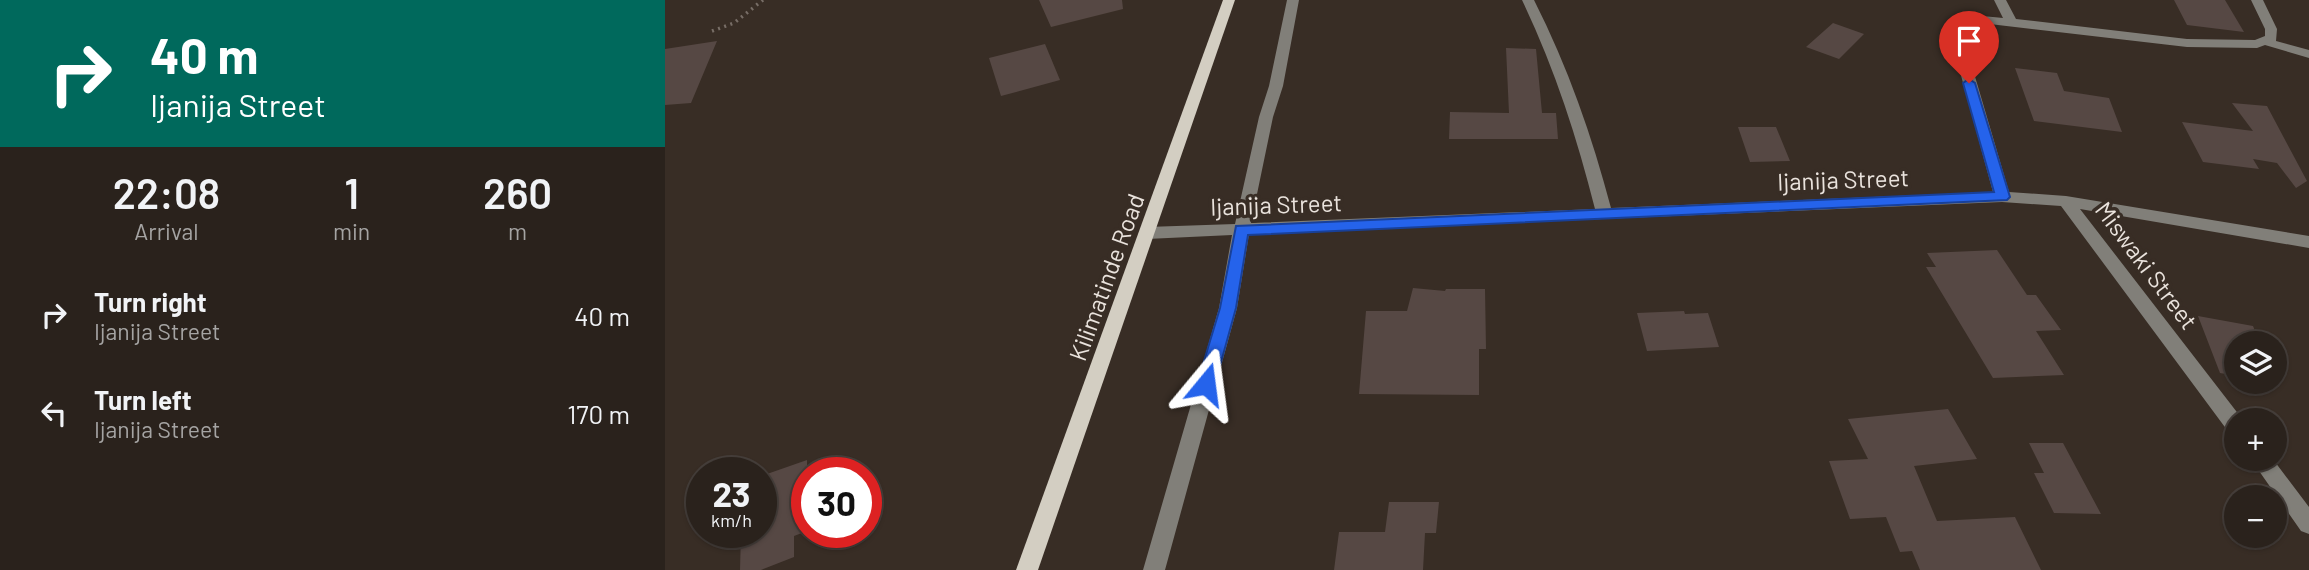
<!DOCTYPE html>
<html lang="en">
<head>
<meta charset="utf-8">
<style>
  body { margin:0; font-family:Barlow,sans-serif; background:#322a25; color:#f1f3f6; height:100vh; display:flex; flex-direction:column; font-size:26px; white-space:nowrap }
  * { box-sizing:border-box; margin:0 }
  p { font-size:23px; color:#a5a4a3 }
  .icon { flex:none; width:38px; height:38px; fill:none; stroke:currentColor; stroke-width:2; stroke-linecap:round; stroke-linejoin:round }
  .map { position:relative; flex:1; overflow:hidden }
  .side { display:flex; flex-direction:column; background:#2a221c; width:665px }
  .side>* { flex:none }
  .banner { background:#00695c; color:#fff; overflow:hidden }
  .fabs { position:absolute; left:1559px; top:331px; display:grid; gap:14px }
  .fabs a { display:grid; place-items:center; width:63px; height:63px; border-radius:50%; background:#2a221c; box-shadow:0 2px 5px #0004,0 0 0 2px #463f3b; font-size:35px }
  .speed { position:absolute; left:21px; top:457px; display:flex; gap:14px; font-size:35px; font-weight:700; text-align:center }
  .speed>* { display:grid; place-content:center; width:91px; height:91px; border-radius:50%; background:#2a221c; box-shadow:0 2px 5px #0004,0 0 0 2px #463f3b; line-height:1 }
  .speed small { font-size:18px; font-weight:400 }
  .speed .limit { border:10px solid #d22; background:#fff; color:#111 }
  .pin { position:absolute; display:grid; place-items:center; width:60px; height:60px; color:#fff; margin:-72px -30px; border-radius:50% 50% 50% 0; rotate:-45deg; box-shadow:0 0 7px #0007 }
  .pin .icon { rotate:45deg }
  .me { position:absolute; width:77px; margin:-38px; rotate:16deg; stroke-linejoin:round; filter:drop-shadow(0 0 5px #0008) }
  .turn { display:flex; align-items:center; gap:24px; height:147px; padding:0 35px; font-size:32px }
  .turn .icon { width:91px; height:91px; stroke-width:2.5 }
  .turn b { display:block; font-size:49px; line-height:60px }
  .eta { display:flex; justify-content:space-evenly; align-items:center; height:119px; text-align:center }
  .eta b { font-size:42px; font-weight:600; line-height:49px }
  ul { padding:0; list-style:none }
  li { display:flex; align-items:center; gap:21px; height:98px; padding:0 35px }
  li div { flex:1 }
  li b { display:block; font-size:26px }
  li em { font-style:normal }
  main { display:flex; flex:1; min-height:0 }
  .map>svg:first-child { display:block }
</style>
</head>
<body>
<main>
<section class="side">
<div class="banner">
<div class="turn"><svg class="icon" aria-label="right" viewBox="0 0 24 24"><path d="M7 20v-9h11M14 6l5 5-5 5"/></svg><div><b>40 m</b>Ijanija Street</div></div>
</div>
<div class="eta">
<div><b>22:08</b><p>Arrival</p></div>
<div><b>1</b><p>min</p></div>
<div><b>260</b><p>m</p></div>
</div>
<ul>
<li><svg class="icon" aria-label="right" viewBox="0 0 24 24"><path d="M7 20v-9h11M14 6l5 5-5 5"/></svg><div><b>Turn right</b><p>Ijanija Street</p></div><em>40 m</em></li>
<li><svg class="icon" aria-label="left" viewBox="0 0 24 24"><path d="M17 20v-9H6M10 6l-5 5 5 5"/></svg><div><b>Turn left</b><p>Ijanija Street</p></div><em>170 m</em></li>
</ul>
</section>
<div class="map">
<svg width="1644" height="570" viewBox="0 0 1644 570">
  <rect width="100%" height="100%" fill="#382d25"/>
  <path fill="#564844" d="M374 0H457L458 9 386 27Z
    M1509 0H1560L1579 32 1522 25Z
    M1168 23 1199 34 1174 59 1141 47Z
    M52 41 26 103 0 105V49Z
    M380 44 395 80 336 96 324 58Z
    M841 48 871 49 877 113H891L893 139H784L785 112 844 113Z
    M1350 68 1392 73 1399 91 1444 98 1457 132 1369 121Z
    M1567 103 1602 106 1642 181 1631 188 1612 163 1588 159 1594 169 1538 162 1517 122 1588 131Z
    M1073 127H1111L1125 161 1085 162Z
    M1332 250 1362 295H1371L1396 330 1371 331 1399 375 1328 378 1261 267H1271L1262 253Z
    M748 288 780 291 781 289H820L821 349H814V395L694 394 701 311H742Z
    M1019 311 1020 314 1043 313 1054 347 982 351 972 313Z
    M1533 316 1588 326 1595 343H1572V376L1555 373Z
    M1283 409 1312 459 1249 466 1272 521 1350 517 1376 570H1255L1247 551 1235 552 1221 517 1185 519 1164 461 1203 459 1183 419Z
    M1364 443H1398L1436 514 1389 513 1369 473H1379Z
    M142 460V531L129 536V557L96 570H75L76 532H96V476Z
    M724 502H774L771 533H760L758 570H669L674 532H720Z"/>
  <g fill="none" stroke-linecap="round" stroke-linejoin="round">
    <path stroke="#776d66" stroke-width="3.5" stroke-dasharray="2 4.5" stroke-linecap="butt" d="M47 31 69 23 98 0"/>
    <path fill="#817f79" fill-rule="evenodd" d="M622 0H634L618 86 608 117 586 223 930 209C912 137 889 67 857 0H869C903 67 927 136 946 208L1328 192 1283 28C1297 14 1319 16 1338 18L1329 0H1341L1351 19 1522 39 1590 40 1600 36V29L1586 0H1598L1612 29 1611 41 1644 50V58L1600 45 1592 48 1522 47 1316 23 1296 29 1344 192 1401 196 1644 236V248L1415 209 1578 420H1572V436L1565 434 1396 206 1337 202 584 234 572 308 500 570H478L554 308 567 235 482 239 474 233 482 227 570 224 594 117 604 86Z
      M1585 458H1607L1644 507V534L1636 531Z"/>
    <path fill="#d3cec2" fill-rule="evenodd" d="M558 0H570L373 570H351Z"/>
  </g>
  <path fill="#2563eb" stroke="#184099" stroke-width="2" d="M1304 79 1310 83 1345 197 1342 200 583 235 571 308 550 384 548 389H535L532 384 555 308 571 226 1329 192 1298 83Z"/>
  <g text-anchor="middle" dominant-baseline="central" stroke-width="7" stroke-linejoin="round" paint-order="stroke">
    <g font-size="24" fill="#eae3dd" stroke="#382d25">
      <text transform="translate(1178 179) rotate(-2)">Ijanija Street</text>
      <text transform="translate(611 204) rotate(-2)">Ijanija Street</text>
      <text transform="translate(1482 265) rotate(53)">Miswaki Street</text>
      <text transform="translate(441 277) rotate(-70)">Kilimatinde Road</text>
    </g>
  </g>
</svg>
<div class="fabs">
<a><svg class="icon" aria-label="layers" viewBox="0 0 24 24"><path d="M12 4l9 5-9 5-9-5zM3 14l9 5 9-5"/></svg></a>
<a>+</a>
<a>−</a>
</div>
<div class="speed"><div>23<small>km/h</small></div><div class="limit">30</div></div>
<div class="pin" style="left:1304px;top:83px;background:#d93025"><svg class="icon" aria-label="arrive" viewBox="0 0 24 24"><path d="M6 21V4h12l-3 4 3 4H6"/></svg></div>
<svg class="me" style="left:541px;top:384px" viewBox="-20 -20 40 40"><path d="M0-17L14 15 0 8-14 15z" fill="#2563eb" stroke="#fff" stroke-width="4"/></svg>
</div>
</main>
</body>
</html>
